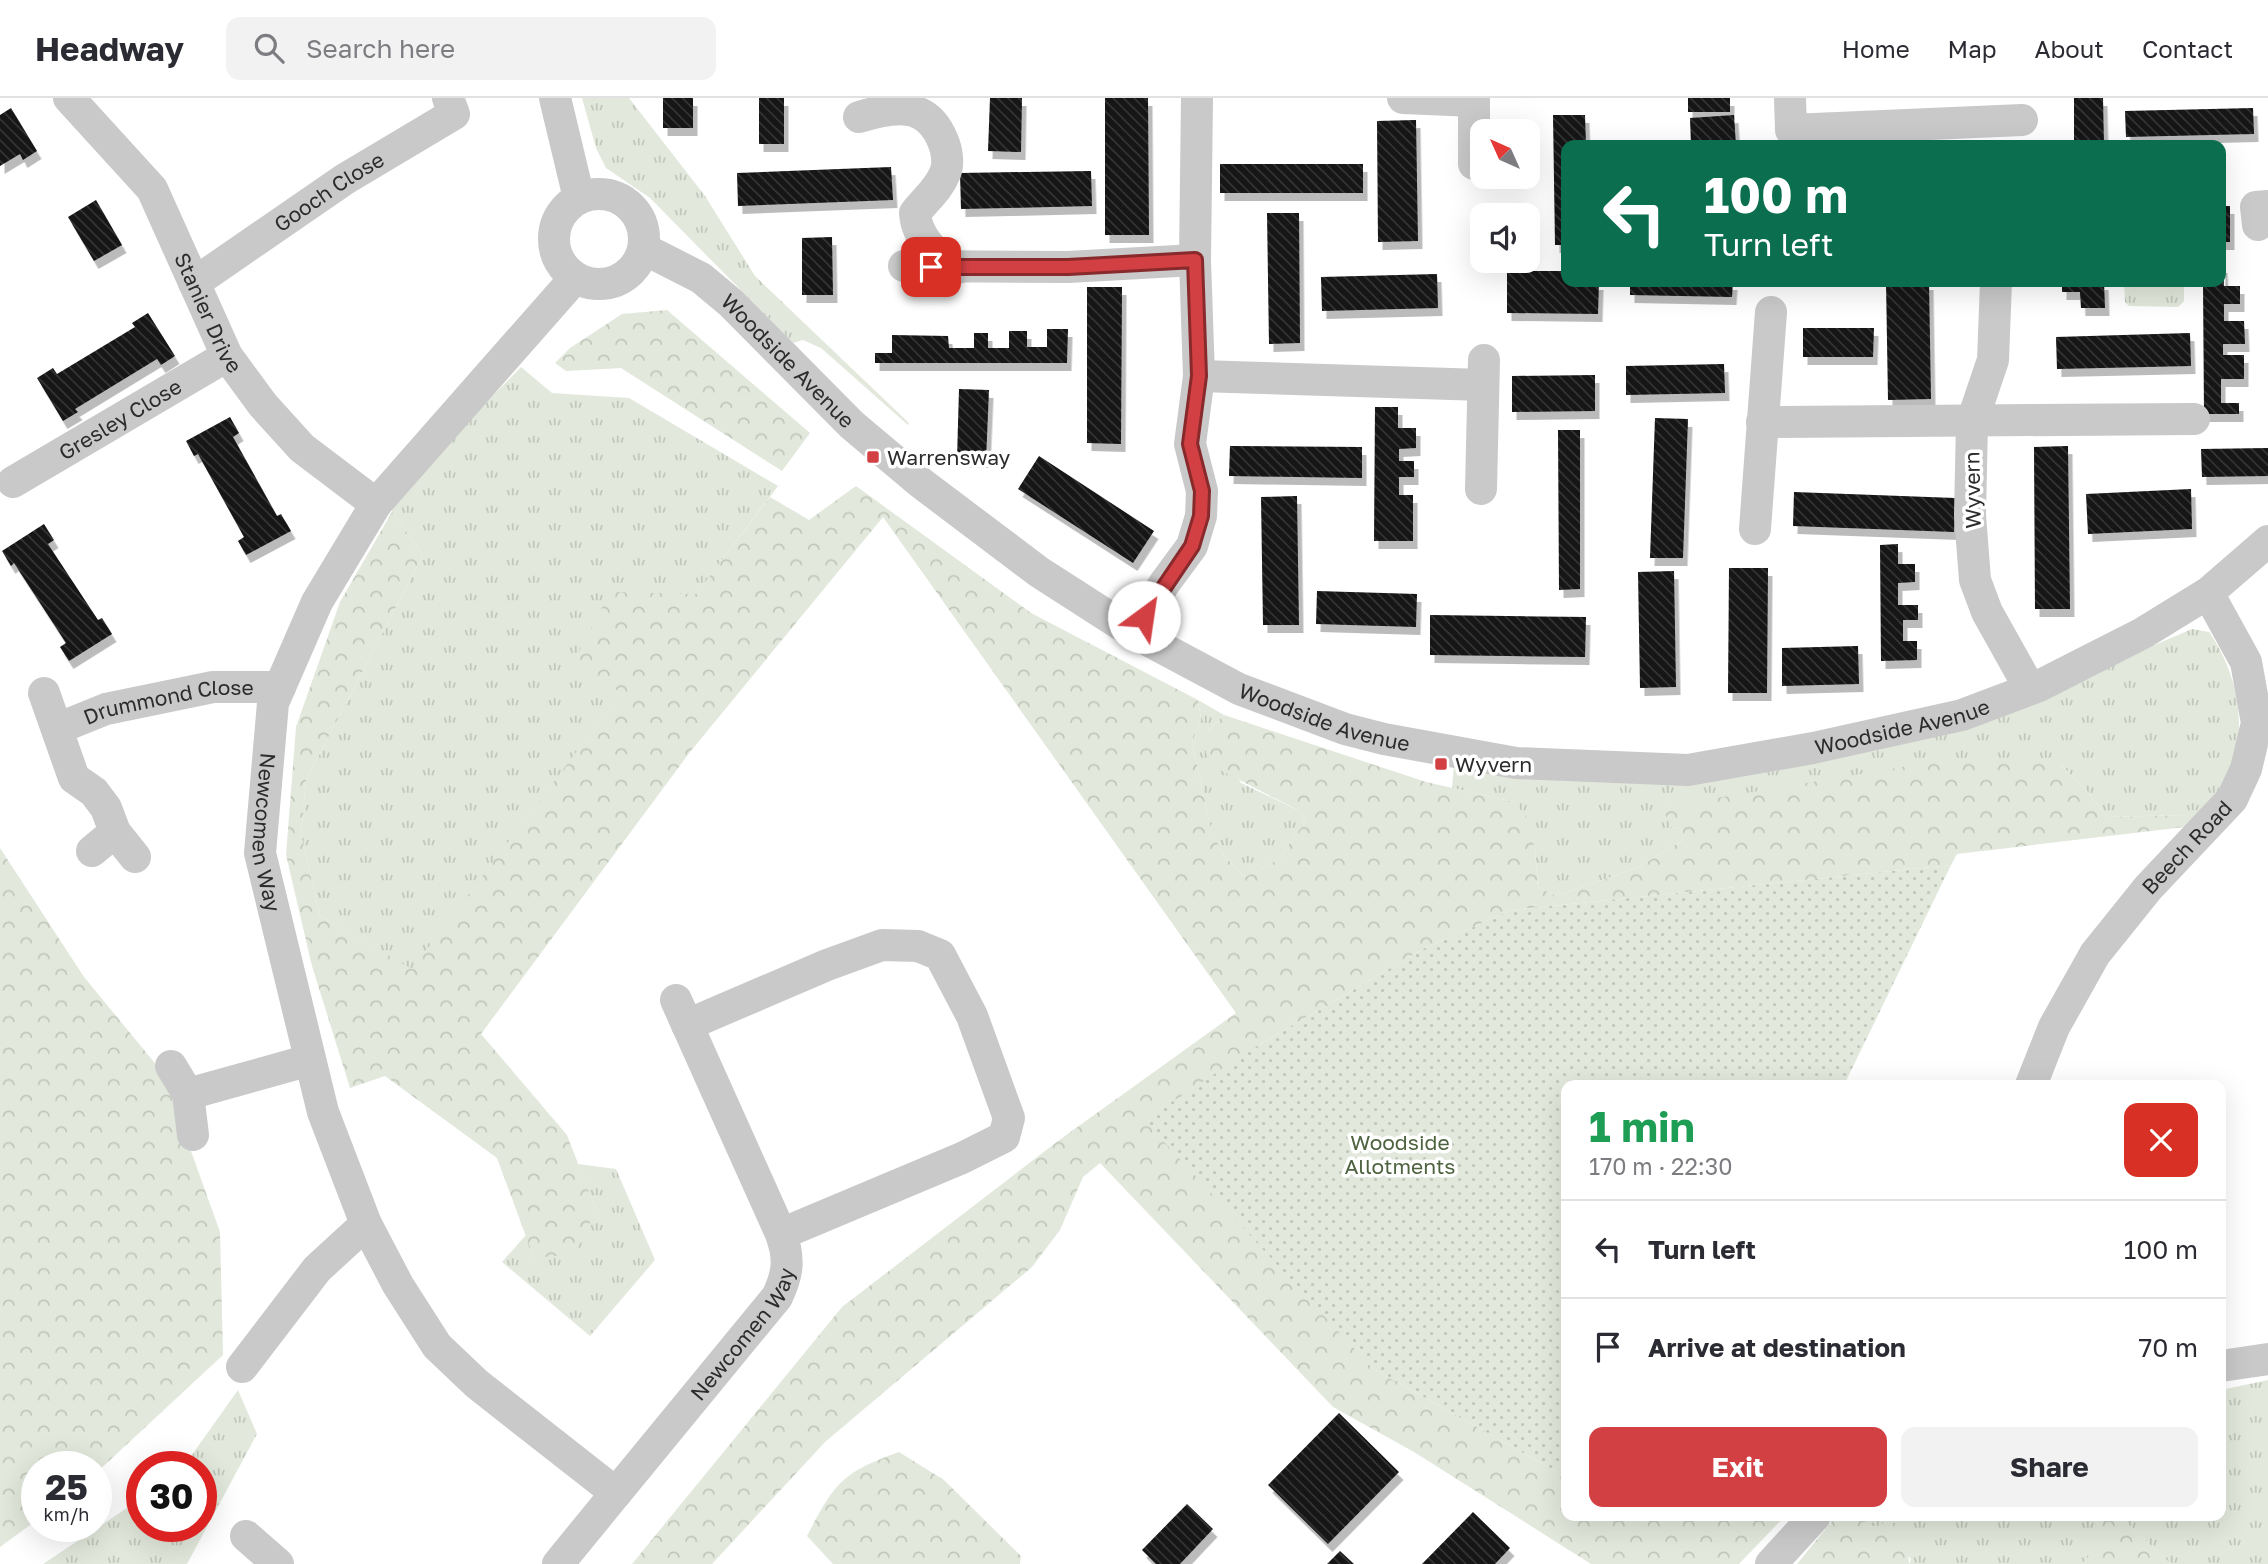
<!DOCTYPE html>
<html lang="en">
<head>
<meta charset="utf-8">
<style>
  body { margin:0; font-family:"Golos Text",sans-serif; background:#f2f2f3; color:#2b2b33; height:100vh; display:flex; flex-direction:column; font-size:26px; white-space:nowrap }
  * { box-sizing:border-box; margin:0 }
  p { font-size:23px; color:#7c7c81 }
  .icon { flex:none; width:38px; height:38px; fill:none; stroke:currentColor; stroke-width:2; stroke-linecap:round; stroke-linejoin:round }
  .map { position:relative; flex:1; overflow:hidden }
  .sheet { position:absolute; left:1561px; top:982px; width:665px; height:441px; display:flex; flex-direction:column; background:#fff; border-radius:14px; box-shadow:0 7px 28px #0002 }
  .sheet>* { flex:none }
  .banner { position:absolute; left:1561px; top:42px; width:665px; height:147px; border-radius:14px; box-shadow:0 7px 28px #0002; background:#0b6e4f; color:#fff; overflow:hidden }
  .needle { width:46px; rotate:315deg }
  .tools { position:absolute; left:1470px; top:21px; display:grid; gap:14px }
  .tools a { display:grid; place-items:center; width:70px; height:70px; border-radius:14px; background:#fff; box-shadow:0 7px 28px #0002; font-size:35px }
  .speed { position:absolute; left:21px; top:1353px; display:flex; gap:14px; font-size:35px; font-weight:700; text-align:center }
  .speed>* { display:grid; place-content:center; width:91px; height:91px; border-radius:50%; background:#fff; box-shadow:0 7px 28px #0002; line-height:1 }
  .speed small { font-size:18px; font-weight:400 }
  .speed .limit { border:10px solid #d22; background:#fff; color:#111 }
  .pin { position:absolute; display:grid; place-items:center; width:60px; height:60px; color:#fff; margin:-30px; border-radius:14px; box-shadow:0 4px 10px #0006 }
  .me { position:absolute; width:77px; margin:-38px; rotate:31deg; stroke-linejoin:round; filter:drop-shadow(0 0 5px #0008) }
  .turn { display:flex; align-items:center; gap:24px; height:147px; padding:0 28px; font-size:32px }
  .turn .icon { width:91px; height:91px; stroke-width:2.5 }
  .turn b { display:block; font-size:49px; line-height:60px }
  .round { display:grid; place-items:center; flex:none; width:74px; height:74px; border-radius:14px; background:#f2f2f3 }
  .overview { display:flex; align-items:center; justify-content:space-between; height:119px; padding:0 28px }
  h1 { font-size:42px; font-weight:700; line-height:52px; color:#1e9e55 }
  .primary-button { display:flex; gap:14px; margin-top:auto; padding:14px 28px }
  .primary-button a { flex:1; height:80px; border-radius:14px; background:#d24044; color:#fff; font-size:28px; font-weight:700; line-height:80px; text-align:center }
  .primary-button a+a { background:#f2f2f3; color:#2b2b33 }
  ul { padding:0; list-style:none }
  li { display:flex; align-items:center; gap:21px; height:98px; padding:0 28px; border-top:2px solid #e1e1e2 }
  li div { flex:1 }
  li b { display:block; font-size:26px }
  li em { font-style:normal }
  header { display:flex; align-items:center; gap:42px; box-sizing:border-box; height:98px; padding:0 35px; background:#fff; border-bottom:2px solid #e1e1e2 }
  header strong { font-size:33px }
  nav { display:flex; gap:38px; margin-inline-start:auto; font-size:24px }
  .search { width:490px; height:63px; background:#f2f2f3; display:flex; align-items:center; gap:18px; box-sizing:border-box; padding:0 24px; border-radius:14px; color:#7c7c81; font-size:26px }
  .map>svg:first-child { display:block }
</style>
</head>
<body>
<header>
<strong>Headway</strong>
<div class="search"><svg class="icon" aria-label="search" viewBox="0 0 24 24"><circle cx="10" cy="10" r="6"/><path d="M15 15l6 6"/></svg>Search here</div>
<nav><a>Home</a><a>Map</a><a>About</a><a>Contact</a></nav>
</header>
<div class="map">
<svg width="2268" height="1466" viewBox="0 0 2268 1466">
  <defs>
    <pattern id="grass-tufts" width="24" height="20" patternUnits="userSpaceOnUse" patternTransform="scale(1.75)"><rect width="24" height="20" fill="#e2e8db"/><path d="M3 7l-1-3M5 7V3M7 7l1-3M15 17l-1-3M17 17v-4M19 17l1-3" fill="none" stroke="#c2c7bc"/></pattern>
    <pattern id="forest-crowns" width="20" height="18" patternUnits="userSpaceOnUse" patternTransform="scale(1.75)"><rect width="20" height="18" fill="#e2e8db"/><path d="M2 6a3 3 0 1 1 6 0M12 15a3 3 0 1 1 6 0" fill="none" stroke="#c2c7bc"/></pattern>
    <pattern id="garden-dots" width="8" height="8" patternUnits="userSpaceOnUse" patternTransform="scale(1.75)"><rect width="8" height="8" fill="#e2e8db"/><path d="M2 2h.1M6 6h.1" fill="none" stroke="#c2c7bc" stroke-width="1.8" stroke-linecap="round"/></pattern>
    <pattern id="building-back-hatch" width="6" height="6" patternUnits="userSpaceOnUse" patternTransform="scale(1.75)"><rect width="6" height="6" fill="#131313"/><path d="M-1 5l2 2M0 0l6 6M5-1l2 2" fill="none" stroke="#363636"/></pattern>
    <filter id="shadow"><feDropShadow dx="4.5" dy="8" stdDeviation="0" flood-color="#0004"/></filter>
  </defs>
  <rect width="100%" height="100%" fill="#fff"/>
  <path fill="url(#grass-tufts)" d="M582 0H629L705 98 755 178 909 325 908 327 821 250 803 242 793 245 650 100 606 70 596 50Z
    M2124 184H2184V203L2178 209 2129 208 2125 204Z
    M521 269 552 295 629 300 778 388 412 872 320 818 301 737 306 682 423 457 392 414 393 399Z
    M2192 531 2209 534C2239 576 2250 638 2226 685 2218 701 2198 716 2185 729L2184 717 2107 719 2087 693 2061 667 1663 709 1671 729 1681 731 1683 742 1639 769 1556 798 1538 789 1535 752 1514 704 1452 690 1454 669 1483 675 1669 685 2150 549Z
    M1198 602 1224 617 1208 633 1241 685 1300 713 1305 724 1278 762 1245 779 1223 757 1211 732 1192 644 1201 621Z
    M578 1066 616 1071 655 1162 590 1238 502 1164 526 1137 534 1160 596 1112Z
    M2268 1282V1466H2171L2119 1418H2221V1292Z
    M238 1292 257 1336 187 1466H43L142 1400V1428H201V1368H184Z
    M1869 1418H2089L2109 1437 2082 1466H1909L1911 1461 1879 1428 1861 1429Z"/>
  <path fill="url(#forest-crowns)" d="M667 212 810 335 782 373 621 270 566 273 555 265 570 250 622 216Z
    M856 388 1031 515 1198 602 1201 621 1192 644 1211 731 1223 757 1245 779 1278 762 1305 724 1300 713 1216 670 1206 655 1208 633 1224 617 1426 684 1514 704 1526 718 1535 752 1538 789 1556 798 1639 769 1683 742 1681 731 1671 729 1662 709 1945 662 2021 661 2061 667 2087 693 2107 719 2185 717V729L1957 756 1951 767 1512 812 1423 851 1259 947 1372 1270 1566 1379V1418H1785L1739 1466H1591L1414 1354 1333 1309 1100 1065 1083 1079 1060 1132 1032 1169 825 1344 712 1466H632L842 1209 1058 1043 1236 915 883 419 690 654 481 936 567 1037 596 1112 575 1156 534 1160 497 1060 385 978 350 990 312 868 286 757 296 629 340 504 392 414 423 457 306 682 301 737 320 818 412 871 621 595 574 563 610 494 696 496 770 399 809 422Z
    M0 750 84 879 163 975 220 1134 223 1257 96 1375V1368H37V1422L0 1449Z
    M899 1354 944 1382 1021 1458 1020 1466H833L807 1438C835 1385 841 1375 899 1354Z
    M1836 1418H1869L1862 1429 1879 1428 1889 1421 1907 1433 1909 1466H1797Z
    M2089 1418H2119L2171 1466H2082L2108 1437Z"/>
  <path fill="url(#garden-dots)" d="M1951 767 1844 987H1566V1379L1372 1270 1144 1022 1259 947 1423 851 1512 812Z"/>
  <path fill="url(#building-back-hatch)" filter="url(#shadow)" d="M663 0H693V30H663Z
    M759 0H784V46H759Z
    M990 0H1022L1021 54 988 53Z
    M1105 0H1148L1149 137H1105Z
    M1688 0H1730V14H1688Z
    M2074 0H2103L2104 47H2074Z
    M11 10 37 53 23 62 20 56 0 68V17Z
    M2253 10 2254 36 2126 39 2125 13Z
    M1553 17H1585L1586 47H1566V147H1555Z
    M1734 17 1736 47H1691L1690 20Z
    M1416 22 1418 143 1378 144 1377 23Z
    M1220 66H1363V95H1220Z
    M891 69 893 102 738 108 737 75Z
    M1091 73 1092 108 961 111 960 75Z
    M96 102 122 147 94 163 68 119Z
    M2221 108H2230V144H2221Z
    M1267 115H1299L1300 245 1269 246Z
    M832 139 833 197H802V140Z
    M2221 167H2223L2224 188H2240V206H2224V223H2244L2245 246H2223V257H2244V281H2221V305H2239V316H2204L2203 184H2221Z
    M1507 173H1566V184H1599L1598 216 1507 215Z
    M1437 176 1438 210 1322 213 1321 179Z
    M1630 184H1733L1732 199 1630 197Z
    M1886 184H1929L1931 301 1888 302Z
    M2062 184H2104L2105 210H2081L2080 194H2062Z
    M1087 189H1122L1121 346 1087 345Z
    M148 215 175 258 161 267 157 261 75 311 78 314 63 323 37 280 53 270 57 276 135 229 132 225Z
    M1803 230H1874L1873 259H1803Z
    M1047 231H1068L1067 265H875V255H892V237L948 238 949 250H974V235H988V250H1009V233H1027V249H1047Z
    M2190 235 2191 268 2057 271 2056 239Z
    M1724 266 1725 295 1626 297V268Z
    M1595 277V313L1512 314V278Z
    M959 291 989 292 986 362 957 361Z
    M1375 309H1398V330H1416V350L1399 351V363H1414V379H1399V397H1413V443H1374Z
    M230 319 239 335 233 339 277 418 281 416 291 433 246 457 238 443 244 439 198 356 194 358 186 343Z
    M1655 320 1688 321 1683 460H1650Z
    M1558 332H1580V491L1559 492Z
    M1230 348 1362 349V380L1229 378Z
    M2068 348 2070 511H2035L2034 349Z
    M2268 350V378L2202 379 2201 351Z
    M1039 358 1154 433 1133 465 1018 391Z
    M2191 391 2192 431 2088 436 2086 396Z
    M1794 394 1955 400 1954 434 1793 428Z
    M1297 398 1299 527H1263L1261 399Z
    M44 426 54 442 48 446 98 522 102 520 112 536 69 563 60 549 66 545 14 465 11 468 2 453Z
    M1898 446V466H1915V484L1898 485V507H1918V522H1903V543H1917V562L1881 563 1880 447Z
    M1729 470H1768L1767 595H1728Z
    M1674 473 1676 589 1640 590 1638 474Z
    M1317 493 1417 496 1416 529 1316 526Z
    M1430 517 1586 519 1585 559 1430 557Z
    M1858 548 1859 586 1782 588V550Z
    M1339 1315 1399 1374 1328 1446 1268 1387Z
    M1187 1406 1213 1431 1180 1466H1156L1142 1452Z
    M1473 1414 1510 1450 1495 1466H1422Z
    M1340 1453 1354 1466H1327Z"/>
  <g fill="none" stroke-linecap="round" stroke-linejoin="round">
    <g stroke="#c9c9c9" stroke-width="32">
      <path id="s1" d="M69 0 152 91 227 258 263 307 302 350 376 406"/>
      <path d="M555 0 579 100"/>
      <path d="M1403 0 1474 3"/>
      <path d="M1790 0 1791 32 2022 22"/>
      <path d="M859 19C895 8 927 3 943 43 947 52 949 67 945 75 939 91 925 102 915 115 917 141 936 158 958 170"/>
      <path d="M1474 66V0"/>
      <circle cx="599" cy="141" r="45"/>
      <path d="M2258 127 2256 109 2268 108"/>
      <path id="s2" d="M644 151 701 180 731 205 852 327 921 385 1039 474 1134 535 1239 591 1345 631 1384 641 1516 665 1688 672 1813 650 1962 617 2039 588 2143 535 2208 495 2268 443"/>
      <path d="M904 168 1068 169 1195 162"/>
      <path id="s3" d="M575 180 376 406 317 504 273 605 260 755 323 1014 366 1126 398 1187 437 1248 477 1286 616 1395 777 1199C788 1176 790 1161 781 1136L676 902"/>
      <path d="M1996 184 1993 262 1972 324 1970 417 1975 482 1987 514 2030 591"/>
      <path id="s4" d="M194 185 345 81 454 16 448 0"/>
      <path d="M1199 278 1483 287"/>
      <path d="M1762 324 2194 321"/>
      <path id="s5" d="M13 384 227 258"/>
      <path d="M1481 391 1484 262"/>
      <path d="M1755 431 1771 214"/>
      <path d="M1134 535 1164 486 1192 448 1201 418 1202 393 1190 346 1199 278 1195 162 1197 0"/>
      <path d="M44 595 74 680 94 694 106 710 115 734 135 759"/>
      <path id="s6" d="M59 630 106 611 213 589H280"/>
      <path d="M92 753 115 734"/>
      <path d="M687 927 827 867 882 847 918 848 940 857 972 918 1009 1020 1004 1039 962 1060 781 1136"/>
      <path d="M171 968 188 996 193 1037"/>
      <path id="s7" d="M2031 987 2054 929 2095 856 2148 790 2232 701 2246 671 2257 625 2246 564 2208 495"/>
      <path d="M188 996 310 962"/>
      <path d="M2221 1268 2268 1261"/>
      <path d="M242 1269 317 1171 366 1126"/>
      <path d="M246 1438 278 1466"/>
      <path d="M558 1466 616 1395"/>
      <path d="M1771 1466 1815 1418"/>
    </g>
  </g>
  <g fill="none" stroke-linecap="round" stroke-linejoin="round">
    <defs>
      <path id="route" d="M931 169H1068L1195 162 1199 278 1190 346 1202 393 1201 418 1192 448 1144 519"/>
    </defs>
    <use href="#route" stroke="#882a2c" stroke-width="18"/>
    <use href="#route" stroke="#d24044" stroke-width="12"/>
  </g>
  <g fill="#d24044" stroke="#fff" stroke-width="2.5">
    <rect x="866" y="352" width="14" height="14" rx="3.5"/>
    <rect x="1434" y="659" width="14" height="14" rx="3.5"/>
  </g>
  <g text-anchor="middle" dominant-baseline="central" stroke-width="7" stroke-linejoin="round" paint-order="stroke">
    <g font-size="21" fill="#2c2c2c" stroke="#fff">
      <text stroke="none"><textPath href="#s4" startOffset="163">Gooch Close</textPath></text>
      <text stroke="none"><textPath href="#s1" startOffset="259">Stanier Drive</textPath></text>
      <text stroke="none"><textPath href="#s2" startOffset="184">Woodside Avenue</textPath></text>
      <text stroke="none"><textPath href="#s5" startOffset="124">Gresley Close</textPath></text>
      <text transform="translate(1972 392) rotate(-91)">Wyvern</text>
      <text stroke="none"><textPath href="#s6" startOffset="114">Drummond Close</textPath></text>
      <text stroke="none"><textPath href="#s2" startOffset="835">Woodside Avenue</textPath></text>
      <text stroke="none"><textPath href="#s2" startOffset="1423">Woodside Avenue</textPath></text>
      <text stroke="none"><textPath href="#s3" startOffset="656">Newcomen Way</textPath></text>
      <text stroke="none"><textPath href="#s7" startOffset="287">Beech Road</textPath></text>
      <text stroke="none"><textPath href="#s3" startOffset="1640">Newcomen Way</textPath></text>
    </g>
    <g font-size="21" fill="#2c2c2c" stroke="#fff" text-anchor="start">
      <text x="887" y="359">Warrensway</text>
      <text x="1455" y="666">Wyvern</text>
    </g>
    <g font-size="21" fill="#4e633f" stroke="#fff">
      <text x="1400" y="1044">Woodside<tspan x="1400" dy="24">Allotments</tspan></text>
    </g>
  </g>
</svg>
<div class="tools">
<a><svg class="needle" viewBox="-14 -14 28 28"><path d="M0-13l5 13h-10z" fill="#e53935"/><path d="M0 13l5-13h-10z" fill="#7c7c81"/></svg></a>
<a><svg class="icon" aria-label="sound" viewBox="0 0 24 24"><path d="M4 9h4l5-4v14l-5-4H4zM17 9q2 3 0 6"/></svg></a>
</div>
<div class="speed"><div>25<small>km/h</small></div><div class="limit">30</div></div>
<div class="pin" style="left:931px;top:169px;background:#d93025"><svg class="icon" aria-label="arrive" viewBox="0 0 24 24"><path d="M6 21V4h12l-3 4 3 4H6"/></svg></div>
<svg class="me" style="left:1144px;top:519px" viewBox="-20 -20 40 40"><circle r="19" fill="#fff"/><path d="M0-13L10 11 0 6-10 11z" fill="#d24044"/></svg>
<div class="banner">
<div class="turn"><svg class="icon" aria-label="left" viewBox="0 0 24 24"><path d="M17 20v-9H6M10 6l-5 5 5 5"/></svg><div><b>100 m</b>Turn left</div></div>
</div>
<section class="sheet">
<div class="overview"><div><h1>1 min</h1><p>170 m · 22:30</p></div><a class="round" style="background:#d93025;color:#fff"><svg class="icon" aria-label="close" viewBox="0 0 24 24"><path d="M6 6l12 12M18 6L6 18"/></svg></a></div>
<ul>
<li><svg class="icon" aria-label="left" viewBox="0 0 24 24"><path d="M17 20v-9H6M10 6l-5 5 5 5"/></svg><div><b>Turn left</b></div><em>100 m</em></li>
<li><svg class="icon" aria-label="arrive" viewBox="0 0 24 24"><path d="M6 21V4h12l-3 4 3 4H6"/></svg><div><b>Arrive at destination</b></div><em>70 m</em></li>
</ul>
<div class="primary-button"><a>Exit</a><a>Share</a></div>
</section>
</div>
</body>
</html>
